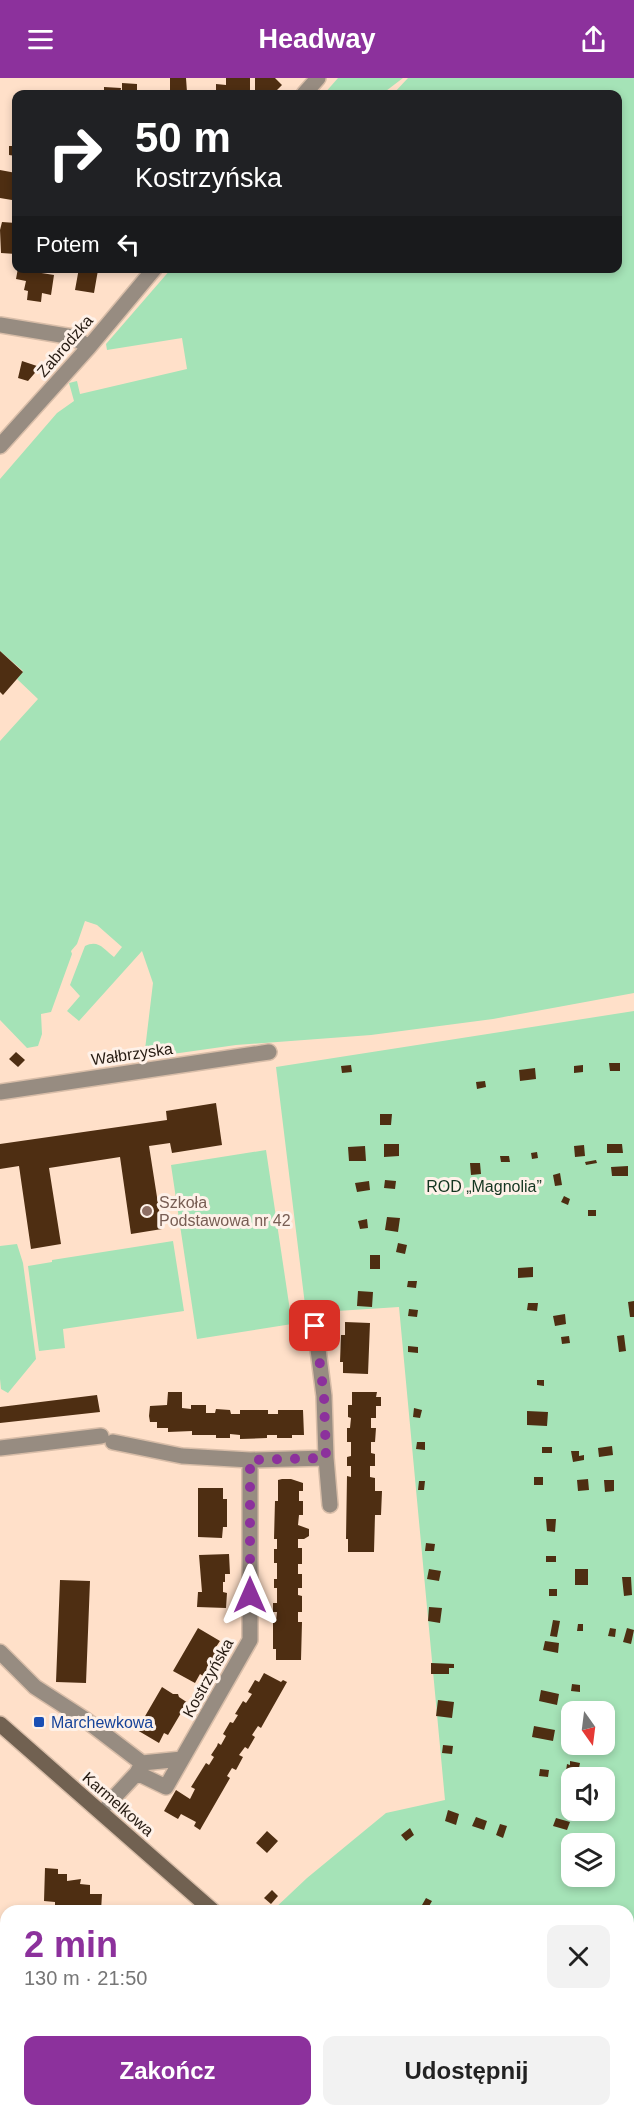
<!DOCTYPE html>
<html lang="pl">
<head>
<meta charset="utf-8">
<style>
  body { margin:0; font-family:Arial,sans-serif; background:#f2f2f2; color:#222; height:100vh; display:flex; flex-direction:column; font-size:22px; white-space:nowrap }
  * { box-sizing:border-box; margin:0 }
  p { font-size:20px; color:#767676 }
  .icon { flex:none; width:33px; height:33px; fill:none; stroke:currentColor; stroke-width:2; stroke-linecap:round; stroke-linejoin:round }
  .map { position:relative; flex:1; overflow:hidden }
  .sheet { position:absolute; left:0px; top:1827px; width:634px; height:212px; display:flex; flex-direction:column; background:#fff; border-radius:18px 18px 0 0; box-shadow:0 3px 9px #0003 }
  .sheet>* { flex:none }
  .top-card { position:absolute; left:12px; top:12px; width:610px; height:183px; border-radius:12px; box-shadow:0 3px 9px #0003; background:#202124; color:#fff; overflow:hidden }
  .needle { width:39px; rotate:166deg }
  .controls { position:absolute; left:561px; top:1623px; display:grid; gap:12px }
  .controls a { display:grid; place-items:center; width:54px; height:54px; border-radius:12px; background:#fff; box-shadow:0 3px 9px #0003; font-size:30px }
  .pin { position:absolute; display:grid; place-items:center; width:51px; height:51px; color:#fff; margin:-26px; border-radius:12px; box-shadow:0 3px 9px #0006 }
  .me { position:absolute; width:66px; margin:-33px; rotate:0deg; stroke-linejoin:round; filter:drop-shadow(0 0 4px #0008) }
  .turn { display:flex; align-items:center; gap:21px; height:126px; padding:0 24px; font-size:27px }
  .turn .icon { width:78px; height:78px; stroke-width:2.5 }
  .turn b { display:block; font-size:42px; line-height:51px }
  .then { display:flex; align-items:center; height:57px; padding:0 24px; background:#0003; gap:12px; font-size:22px }
  .round { display:grid; place-items:center; flex:none; width:63px; height:63px; border-radius:12px; background:#f2f2f2 }
  .summary { display:flex; align-items:center; justify-content:space-between; height:102px; padding:0 24px }
  h1 { font-size:36px; font-weight:700; line-height:45px; color:#8c319c }
  .primary-button { display:flex; gap:12px; margin-top:auto; padding:12px 24px }
  .primary-button a { flex:1; height:69px; border-radius:12px; background:#8c319c; color:#fff; font-size:24px; font-weight:700; line-height:69px; text-align:center }
  .primary-button a+a { background:#f2f2f2; color:#222 }
  header { display:flex; justify-content:space-between; align-items:center; height:78px; padding:0 24px; background:#8c319c; color:#fff; font-size:27px; font-weight:700 }
  .map>svg:first-child { display:block }
</style>
</head>
<body>
<header><svg class="icon" aria-label="menu" viewBox="0 0 24 24"><path d="M4 6h16M4 12h16M4 18h16"/></svg>Headway<svg class="icon" aria-label="share" viewBox="0 0 24 24"><path d="M12 15V3M7 8l5-5 5 5M5 13v7h14v-7"/></svg></header>
<div class="map">
<svg width="634" height="2038" viewBox="0 0 634 2038">
  <rect width="100%" height="100%" fill="#ffe0c9"/>
  <path fill="#a5e3b7" fill-rule="evenodd" d="M338 0H403L382 16H324Z
    M408 0H634V915L493 941 371 957 236 967 144 980 153 905 142 873 79 943 67 933 80 918 70 907 85 868C98 861 104 871 114 879L122 869 97 847 85 843 77 866 71 873 72 876 51 934 41 936 42 956 38 968 27 970 0 942V663L38 621 17 601 23 593 0 573V401L57 335 74 323 69 305 77 303 80 316 187 291 182 260 107 272 106 266 171 191 618 190V16H393Z
    M634 933V1845L629 1859 628 1833H272L307 1800 386 1735 445 1722 399 1229 306 1235 276 989ZM572 1634H604V1666H572ZM572 1700H604V1732H572ZM572 1766H604V1798H572Z
    M266 1072 292 1246 197 1261 171 1087Z
    M173 1163 184 1233 63 1251 65 1270 39 1273 28 1188 52 1184V1182Z
    M17 1166 23 1185 36 1281 8 1315 1 1311 0 1301V1168Z
    M95 2033H136L137 2037 96 2038Z"/>
  <path fill="#4e2e12" d="M170 0H186L187 14H170Z
    M226 0H250V16H216V6L226 7Z
    M255 0H275L282 7 273 16H258L255 14Z
    M122 5 137 6V12L152 13 151 16H122Z
    M104 9 121 10 120 16H104Z
    M9 68H16V78L9 77Z
    M0 92 16 95 12 122 0 120Z
    M2 144 16 145V155L14 154 13 165H16V176L1 175 0 152Z
    M18 190H30L29 193 54 197 51 217 42 215 41 224 27 222 28 213 24 212 26 203 16 201Z
    M79 190 98 192 94 215 75 212Z
    M22 283 40 289 28 303 18 300Z
    M0 573 23 594 3 617 0 614Z
    M16 974 25 982 18 989 9 981Z
    M609 985H620V993H610Z
    M351 987 352 994 342 995 341 988Z
    M583 987V994L574 995V988Z
    M535 990 536 1001 520 1003 519 992Z
    M485 1003 486 1009 477 1011 476 1004Z
    M216 1025 222 1067 172 1075 170 1065 149 1068 162 1151 131 1156 120 1079 49 1090 61 1166 31 1171 19 1088 0 1091V1066L167 1042 166 1033Z
    M380 1036H392L391 1047H380Z
    M384 1066H399V1078L384 1079Z
    M607 1066H622L623 1075H607Z
    M584 1067 585 1078 575 1079 574 1068Z
    M365 1068 366 1083H349L348 1069Z
    M537 1074 538 1080 532 1081 531 1075Z
    M500 1078H509L510 1084H501Z
    M596 1082 597 1085 586 1087 585 1084Z
    M470 1085H480L481 1096 471 1097Z
    M628 1088V1098H612L611 1089Z
    M560 1095 562 1107 555 1108 553 1097Z
    M385 1102 396 1103 395 1111 384 1110Z
    M369 1103 370 1112 357 1114 355 1105Z
    M564 1118 570 1121 568 1127 561 1124Z
    M588 1132H596V1138H588Z
    M387 1139 400 1140 398 1154 385 1152Z
    M367 1141 368 1150 360 1151 358 1143Z
    M398 1165 407 1167 405 1176 396 1174Z
    M370 1177H380V1191H370Z
    M533 1189V1199L518 1200V1190Z
    M408 1203H417L416 1210 407 1209Z
    M358 1213 373 1214 372 1229 357 1228Z
    M634 1223V1239H630L628 1224Z
    M528 1225H538L537 1233 527 1232Z
    M409 1231 418 1232 417 1239 408 1238Z
    M565 1236 566 1246 555 1248 553 1238Z
    M345 1244 370 1245 368 1296 343 1295V1284H340L341 1257H345Z
    M624 1257 626 1273 619 1274 617 1258Z
    M569 1258 570 1265 562 1266 561 1259Z
    M408 1268 418 1269V1275L408 1274Z
    M537 1302H544V1308L537 1307Z
    M168 1314H182V1330L191 1331V1327H206V1335H215L216 1331 230 1332 231 1336H240V1332H268V1336H278V1332H303L304 1357H292V1360H277V1357H267V1360L240 1361V1357L230 1356V1360H216V1357H192V1353L168 1354V1350H157V1344H150L149 1338 150 1328 167 1327Z
    M352 1314H377L376 1319H381V1328H376V1340H371V1350H376L375 1364H371V1375L375 1376V1388H370V1399L375 1400V1413H382L381 1437H375L374 1474H348V1461H346L347 1398 351 1399V1388H347V1379L351 1378V1364H347V1350H350L351 1340 348 1339V1327H352Z
    M97 1317 100 1334 0 1345V1329Z
    M414 1330 422 1332 420 1340 413 1339Z
    M527 1333 548 1334 547 1348 527 1347Z
    M417 1364H425V1372L416 1371Z
    M612 1368 613 1377 599 1379 598 1370Z
    M542 1369H552V1375H542Z
    M571 1373H579V1378L584 1377V1382L573 1384Z
    M534 1399H543V1407H534Z
    M282 1401H291L303 1405V1413H299V1423H303V1437H299L298 1447 309 1451V1458L304 1461H298V1470H302V1486H298V1496H302V1510H298V1517L302 1518V1534H298V1544H302L301 1582H276V1571H273V1543H276L277 1534H273V1525H277V1510H274V1501H277V1485H274V1471H277V1461H274L275 1423H278V1402Z
    M588 1401 589 1412 578 1413 577 1402Z
    M604 1402H614V1413L605 1414Z
    M419 1403H425L424 1412H418Z
    M198 1410H223V1421H227V1449H223L222 1460 198 1459Z
    M546 1441H556L555 1454 547 1453Z
    M426 1465 435 1466 434 1473H425Z
    M229 1476 230 1496H225V1504H216H223V1514L227 1515 226 1530 197 1529 198 1514H202L199 1477Z
    M546 1478H556V1484H546Z
    M429 1491 441 1493 439 1503 427 1501Z
    M575 1491H588V1507H575Z
    M622 1499H631L632 1517 624 1518Z
    M60 1502 90 1503 86 1605 56 1604Z
    M549 1511H557V1518H549Z
    M429 1529 442 1530 440 1545 428 1543Z
    M553 1542 560 1543 557 1559 550 1558Z
    M578 1546H583V1553H577Z
    M198 1550 220 1563 214 1572 217 1574 203 1598 200 1596 195 1605 173 1593Z
    M610 1550 616 1551 615 1559 608 1558Z
    M627 1550 634 1552 631 1566 623 1564Z
    M545 1563 559 1565 558 1575 543 1572Z
    M431 1585 454 1586V1590H449V1596H431Z
    M264 1595 281 1604 283 1602 287 1604 261 1650 258 1648 252 1657 255 1659 248 1671 245 1669 239 1677 243 1679 236 1692 232 1690 227 1698 230 1700 200 1752 194 1748 196 1744 181 1736 178 1741 164 1733 176 1712 190 1721 195 1711 191 1709 206 1685 209 1687 214 1679 211 1677 217 1668 218 1665 221 1667 226 1658 223 1656 230 1644 233 1645 238 1637 235 1636 243 1623 246 1625 252 1616 248 1614 255 1602 259 1604Z
    M572 1606 580 1607V1614L571 1613Z
    M162 1609 173 1616H178L179 1619 191 1627 185 1637 181 1635 168 1657 164 1655 159 1665 137 1652Z
    M541 1612 559 1616 557 1627 539 1623Z
    M438 1622 454 1624 452 1640 436 1638Z
    M534 1648 555 1652 553 1663 532 1659Z
    M443 1667 453 1668 452 1676 442 1675Z
    M570 1683 580 1685 578 1695 566 1693 567 1686 570 1687Z
    M540 1691 549 1692 548 1699 539 1698Z
    M448 1732 459 1736 456 1747 445 1743Z
    M476 1739 487 1743 484 1752 472 1748Z
    M556 1740 570 1744 567 1752 553 1748Z
    M500 1746 507 1748 503 1760 496 1757Z
    M410 1750 414 1757 406 1763 401 1757Z
    M267 1753 278 1763 267 1775 256 1765Z
    M571 1764H572V1788L564 1785Z
    M45 1790 58 1791V1796H67V1803L81 1801 80 1806 90 1807V1816H102L101 1833H55V1824L44 1823Z
    M272 1812 278 1818 271 1826 264 1820Z
    M426 1820 432 1823 428 1830 422 1827Z
    M634 1970V2017L628 2015V1982Z"/>
  <g fill="none" stroke-linecap="round" stroke-linejoin="round">
    <defs>
      <path id="street" d="M304 16 318 0
        M0 247 73 259 89 269
        M0 368 89 269 155 190
        M0 1014 269 974
        M315 1248 324 1318 326 1380 330 1427
        M113 1364 182 1378 250 1382 326 1380
        M0 1370 101 1358
        M0 1574 35 1609 83 1640 142 1685
        M142 1685 182 1681 250 1562V1382
        M142 1685 137 1695 166 1709 182 1681
        M109 1725 137 1695"/>
      <path id="secondary" d="M0 1646 213 1833
        M492 2032 504 2038"/>
    </defs>
    <use href="#street" stroke="#d8bda8" stroke-width="18"/>
    <use href="#secondary" stroke="#d8bda8" stroke-width="18"/>
    <use href="#street" stroke="#978c81" stroke-width="15"/>
    <use href="#secondary" stroke="#716151" stroke-width="15"/>
  </g>
  <g fill="none" stroke-linecap="round" stroke-linejoin="round">
    <path stroke="#8c319c" stroke-width="10" stroke-dasharray="0 18" d="M250 1517V1382L326 1380 324 1318 315 1248"/>
  </g>
  <circle fill="#8d6e63" stroke="#fef1e8" stroke-width="2" cx="147" cy="1133" r="6"/>
  <rect fill="#1a4fb4" stroke="#fef1e8" stroke-width="2" x="33" y="1638" width="12" height="12" rx="3"/>
  <g text-anchor="middle" dominant-baseline="central" stroke-width="6" stroke-linejoin="round" paint-order="stroke">
    <g font-size="16" fill="#271c13" stroke="#fef1e8">
      <text transform="translate(65 268) rotate(-49)">Zabrodzka</text>
      <text transform="translate(132 976) rotate(-8)">Wałbrzyska</text>
      <text transform="translate(208 1600) rotate(-61)">Kostrzyńska</text>
      <text transform="translate(118 1726) rotate(41)">Karmelkowa</text>
    </g>
    <g font-size="16" fill="#143520" stroke="#fef1e8">
      <text x="484" y="1108">ROD „Magnolia”</text>
    </g>
    <g font-size="16" fill="#785e54" stroke="#fef1e8" text-anchor="start">
      <text x="159" y="1124">Szkoła<tspan x="159" dy="18">Podstawowa nr 42</tspan></text>
    </g>
    <g font-size="16" fill="#164399" stroke="#fef1e8" text-anchor="start">
      <text x="51" y="1644">Marchewkowa</text>
    </g>
  </g>
</svg>
<div class="controls">
<a><svg class="needle" viewBox="-14 -14 28 28"><path d="M0-13l5 13h-10z" fill="#e53935"/><path d="M0 13l5-13h-10z" fill="#767676"/></svg></a>
<a><svg class="icon" aria-label="sound" viewBox="0 0 24 24"><path d="M4 9h4l5-4v14l-5-4H4zM17 9q2 3 0 6"/></svg></a>
<a><svg class="icon" aria-label="layers" viewBox="0 0 24 24"><path d="M12 4l9 5-9 5-9-5zM3 14l9 5 9-5"/></svg></a>
</div>
<div class="pin" style="left:315px;top:1248px;background:#d93025"><svg class="icon" aria-label="arrive" viewBox="0 0 24 24"><path d="M6 21V4h12l-3 4 3 4H6"/></svg></div>
<svg class="me" style="left:250px;top:1517px" viewBox="-20 -20 40 40"><path d="M0-17L14 15 0 8-14 15z" fill="#8c319c" stroke="#fff" stroke-width="4"/></svg>
<div class="top-card">
<div class="turn"><svg class="icon" aria-label="right" viewBox="0 0 24 24"><path d="M7 20v-9h11M14 6l5 5-5 5"/></svg><div><b>50 m</b>Kostrzyńska</div></div>
<div class="then">Potem<svg class="icon" aria-label="left" viewBox="0 0 24 24"><path d="M17 20v-9H6M10 6l-5 5 5 5"/></svg></div>
</div>
<section class="sheet">
<div class="summary"><div><h1>2 min</h1><p>130 m · 21:50</p></div><a class="round"><svg class="icon" aria-label="close" viewBox="0 0 24 24"><path d="M6 6l12 12M18 6L6 18"/></svg></a></div>
<div class="primary-button"><a>Zakończ</a><a>Udostępnij</a></div>
</section>
</div>
</body>
</html>
